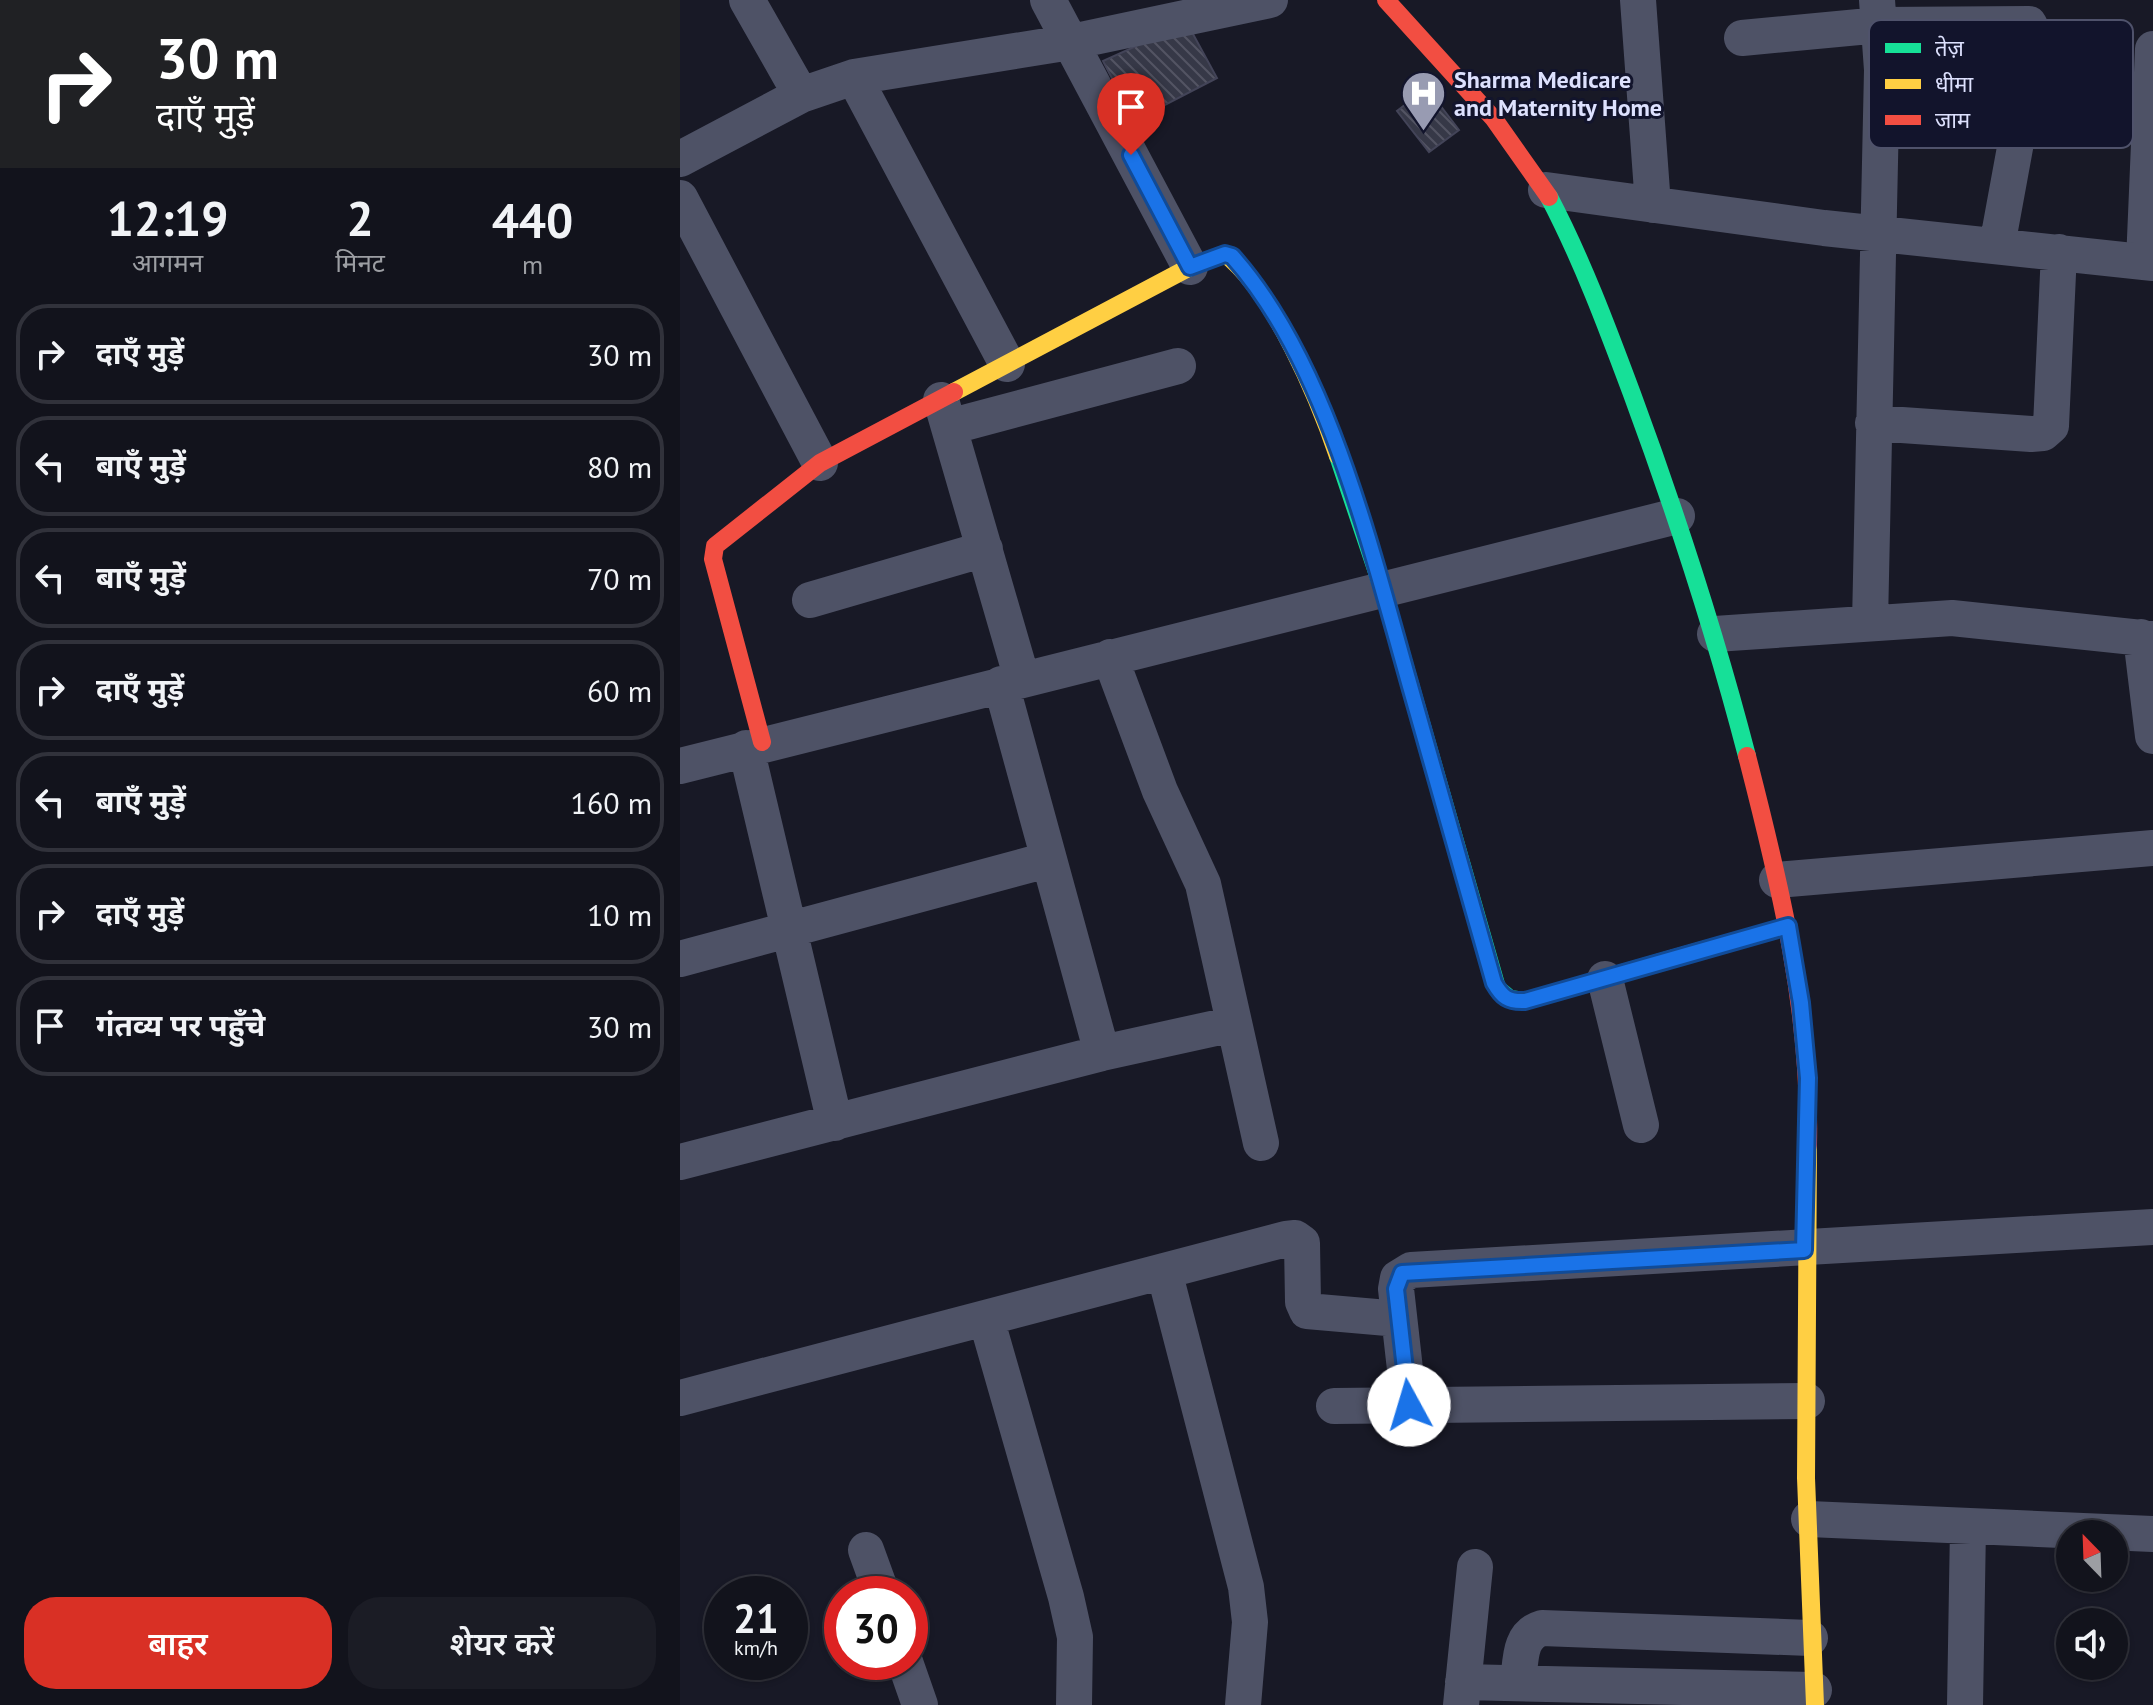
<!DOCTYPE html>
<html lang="hi">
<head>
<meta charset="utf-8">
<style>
  body { margin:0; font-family:"PT Sans","Noto Sans Devanagari",sans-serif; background:#1b1c25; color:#f1f3f6; height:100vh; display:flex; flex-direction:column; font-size:30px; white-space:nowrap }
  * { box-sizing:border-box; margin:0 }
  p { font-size:26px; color:#9c9ea3 }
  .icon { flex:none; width:44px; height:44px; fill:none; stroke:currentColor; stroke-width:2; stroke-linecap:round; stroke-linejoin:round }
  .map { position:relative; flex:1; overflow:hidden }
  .sheet { display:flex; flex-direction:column; background:#12131c; width:680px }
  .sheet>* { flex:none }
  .banner { background:#202124; color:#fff; overflow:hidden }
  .needle { width:52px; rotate:337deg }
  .buttons { position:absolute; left:1376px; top:1520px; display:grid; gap:16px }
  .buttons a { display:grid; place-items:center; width:72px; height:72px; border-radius:50%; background:#12131c; box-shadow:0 2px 6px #0004,0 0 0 2px #31323b; font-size:40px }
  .speed { position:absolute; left:24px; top:1576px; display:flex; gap:16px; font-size:40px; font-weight:700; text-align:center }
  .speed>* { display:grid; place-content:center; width:104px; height:104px; border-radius:50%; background:#12131c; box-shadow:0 2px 6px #0004,0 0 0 2px #31323b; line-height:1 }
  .speed small { font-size:20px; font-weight:400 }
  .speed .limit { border:12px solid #d22; background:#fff; color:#111 }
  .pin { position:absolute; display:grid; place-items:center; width:68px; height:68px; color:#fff; margin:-82px -34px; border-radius:50% 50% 50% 0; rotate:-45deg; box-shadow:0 0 8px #0007 }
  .pin .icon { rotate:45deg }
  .me { position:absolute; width:88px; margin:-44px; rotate:354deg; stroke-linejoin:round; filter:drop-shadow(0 0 6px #0008) }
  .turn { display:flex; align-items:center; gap:28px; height:168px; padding:0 24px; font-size:36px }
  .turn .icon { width:104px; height:104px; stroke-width:2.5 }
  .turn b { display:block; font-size:56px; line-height:68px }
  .eta { display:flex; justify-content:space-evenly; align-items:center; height:136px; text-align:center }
  .eta b { font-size:48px; font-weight:600; line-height:56px }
  .button { display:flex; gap:16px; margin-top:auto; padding:16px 24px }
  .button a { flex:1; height:92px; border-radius:32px; background:#d93025; color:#fff; font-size:32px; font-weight:600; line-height:92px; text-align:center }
  .button a+a { background:#1b1c25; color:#f1f3f6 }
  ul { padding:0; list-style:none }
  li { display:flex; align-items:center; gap:24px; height:100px; margin:0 16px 12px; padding:0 8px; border:4px solid #31323b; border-radius:32px }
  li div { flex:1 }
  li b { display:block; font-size:30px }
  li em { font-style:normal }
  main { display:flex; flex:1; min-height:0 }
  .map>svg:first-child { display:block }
</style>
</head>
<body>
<main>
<section class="sheet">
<div class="banner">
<div class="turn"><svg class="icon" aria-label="right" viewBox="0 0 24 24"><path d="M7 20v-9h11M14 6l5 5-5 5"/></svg><div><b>30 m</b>दाएँ मुड़ें</div></div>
</div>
<div class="eta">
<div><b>12:19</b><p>आगमन</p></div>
<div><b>2</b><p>मिनट</p></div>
<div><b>440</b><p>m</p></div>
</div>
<ul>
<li><svg class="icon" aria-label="right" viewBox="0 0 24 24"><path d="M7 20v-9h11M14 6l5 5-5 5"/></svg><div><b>दाएँ मुड़ें</b></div><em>30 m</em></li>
<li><svg class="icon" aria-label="left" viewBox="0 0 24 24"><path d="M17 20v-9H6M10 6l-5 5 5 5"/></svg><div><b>बाएँ मुड़ें</b></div><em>80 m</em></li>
<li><svg class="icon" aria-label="left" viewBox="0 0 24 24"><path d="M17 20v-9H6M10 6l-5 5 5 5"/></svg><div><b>बाएँ मुड़ें</b></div><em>70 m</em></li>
<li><svg class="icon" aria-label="right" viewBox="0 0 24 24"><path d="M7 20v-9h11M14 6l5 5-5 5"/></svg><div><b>दाएँ मुड़ें</b></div><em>60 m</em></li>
<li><svg class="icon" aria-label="left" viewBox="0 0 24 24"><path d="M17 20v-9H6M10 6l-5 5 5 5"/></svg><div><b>बाएँ मुड़ें</b></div><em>160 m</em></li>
<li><svg class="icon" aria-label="right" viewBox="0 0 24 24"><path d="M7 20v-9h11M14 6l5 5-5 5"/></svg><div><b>दाएँ मुड़ें</b></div><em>10 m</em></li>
<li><svg class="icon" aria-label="arrive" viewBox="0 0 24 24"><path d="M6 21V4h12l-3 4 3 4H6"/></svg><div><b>गंतव्य पर पहुँचे</b></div><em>30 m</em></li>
</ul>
<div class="button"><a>बाहर</a><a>शेयर करें</a></div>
</section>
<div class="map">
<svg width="1473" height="1705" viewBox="0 0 1473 1705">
  <defs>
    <pattern id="building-back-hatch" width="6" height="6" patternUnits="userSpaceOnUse" patternTransform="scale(2)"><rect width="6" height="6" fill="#363847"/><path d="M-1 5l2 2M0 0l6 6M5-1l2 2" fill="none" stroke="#535463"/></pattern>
  </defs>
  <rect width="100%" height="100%" fill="#181926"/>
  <path fill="url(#building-back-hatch)" stroke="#434458" stroke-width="2" d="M507 23 537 78 454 121 423 61Z
    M747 88 779 130 749 152 717 111Z"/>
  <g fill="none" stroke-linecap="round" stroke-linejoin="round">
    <path stroke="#4e5266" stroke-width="36" d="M67 0 121 95
      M368 0 510 267
      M958 0 973 205
      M1062 38 1200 25 1349 24 1353 32 1354 44 1317 246
      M174 77 327 364
      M0 159 121 95 174 77 391 42 590 0
      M866 190 1144 228 1473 263
      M0 198 140 463
      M1464 262 1473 49
      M261 400 342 679
      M1193 423 1351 434 1363 433 1371 426 1379 252
      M269 427 498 366
      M130 600 305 549
      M1190 623 1202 70 1197 0
      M1035 634 1272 618 1473 639
      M1461 637 1473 736
      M430 657 480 791 523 884 581 1143
      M321 684 422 1053
      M66 748 155 1123
      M0 766 997 516
      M1097 880 1473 848
      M0 959 367 860
      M925 979 961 1125
      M0 1162 422 1053 554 1024
      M484 1271 566 1587 570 1622 563 1705
      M306 1318 386 1597 395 1637 394 1705
      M0 1398 606 1239 615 1238 622 1243 623 1302 627 1311 719 1319
      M729 1405 716 1289 718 1278 731 1270 1473 1227
      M654 1406 1127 1401
      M1129 1519 1473 1534
      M186 1550 202 1594
      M225 1662 240 1705
      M783 1682 1134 1690
      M838 1683C841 1662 838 1635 862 1628L1130 1638
      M781 1705 795 1567
      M1285 1705 1288 1527"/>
    <path stroke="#16e098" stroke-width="18" d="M869 197C902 260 927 327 952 394 996 513 1035 633 1067 756
      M658 456 703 590 817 988 830 999 845 1001 988 960"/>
    <path stroke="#ffcf43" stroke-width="18" d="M274 392 510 267 545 254C594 292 638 397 658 456
      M988 960 1108 926
      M1128 1145 1126 1478 1135 1705"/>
    <path stroke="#f24e42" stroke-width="18" d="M706 0 814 119 869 197
      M82 742 33 559 35 546 140 463 274 392
      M1067 756C1100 884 1131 1012 1128 1145"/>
  </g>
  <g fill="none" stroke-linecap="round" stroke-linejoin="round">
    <defs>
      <path id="route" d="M451 155 510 267 545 254 552 256C646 361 690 545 728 679 756 780 785 881 814 983 822 997 828 1002 845 1001L1108 926 1121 1003 1128 1078 1124 1250 722 1273 716 1289 729 1405"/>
    </defs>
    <use href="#route" stroke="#114b97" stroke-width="20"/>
    <use href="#route" stroke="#1a73e8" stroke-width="14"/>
  </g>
  <defs>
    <symbol id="hospital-pin" viewBox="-11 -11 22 30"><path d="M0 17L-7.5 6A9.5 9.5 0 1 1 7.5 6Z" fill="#989bb2" stroke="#12142c"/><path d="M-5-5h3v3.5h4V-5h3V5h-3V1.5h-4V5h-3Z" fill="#fff"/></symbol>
  </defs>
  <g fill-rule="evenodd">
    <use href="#hospital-pin" x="718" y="68" width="51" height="69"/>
  </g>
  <g text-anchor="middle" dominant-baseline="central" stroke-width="6" stroke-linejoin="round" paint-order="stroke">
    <g font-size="24" font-weight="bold" fill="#dde1fe" stroke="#12142c" text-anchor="start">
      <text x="774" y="79">Sharma Medicare<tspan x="774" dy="28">and Maternity Home</tspan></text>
    </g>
  </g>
  <rect x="1189" y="20" width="264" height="128" rx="12" fill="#12142c" stroke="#4f526b" stroke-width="2"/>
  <rect x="1205" y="43" width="36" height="10" fill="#16e098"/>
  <rect x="1205" y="79" width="36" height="10" fill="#ffcf43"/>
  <rect x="1205" y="115" width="36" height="10" fill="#f24e42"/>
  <g font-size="22" fill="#dde1fe">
    <text x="1255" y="56">तेज़</text>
    <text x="1255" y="92">धीमा</text>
    <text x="1255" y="128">जाम</text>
  </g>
</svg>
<div class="buttons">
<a><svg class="needle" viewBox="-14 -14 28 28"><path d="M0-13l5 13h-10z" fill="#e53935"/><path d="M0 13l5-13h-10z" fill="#9c9ea3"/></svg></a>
<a><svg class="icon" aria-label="sound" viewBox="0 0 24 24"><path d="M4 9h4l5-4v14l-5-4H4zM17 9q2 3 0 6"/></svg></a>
</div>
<div class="speed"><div>21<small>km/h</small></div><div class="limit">30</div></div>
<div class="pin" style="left:451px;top:155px;background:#d93025"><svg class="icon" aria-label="arrive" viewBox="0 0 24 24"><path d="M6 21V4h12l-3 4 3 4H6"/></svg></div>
<svg class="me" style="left:729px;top:1405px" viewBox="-20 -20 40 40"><circle r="19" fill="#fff"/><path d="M0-13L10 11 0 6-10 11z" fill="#1a73e8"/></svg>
</div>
</main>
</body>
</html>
